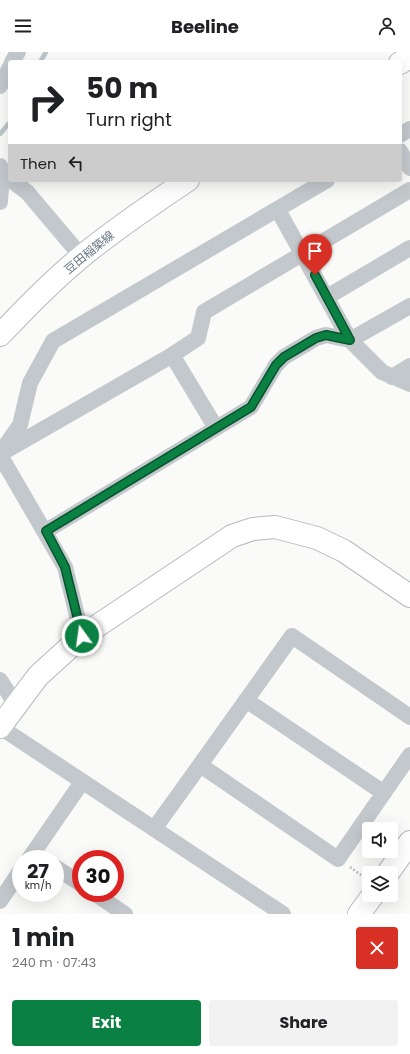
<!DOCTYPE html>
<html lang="en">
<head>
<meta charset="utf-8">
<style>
  body { margin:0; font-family:Poppins,"Noto Sans JP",sans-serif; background:#f2f2f2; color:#202124; height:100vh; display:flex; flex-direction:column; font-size:15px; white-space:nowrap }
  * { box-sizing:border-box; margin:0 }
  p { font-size:13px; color:#757577 }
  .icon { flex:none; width:22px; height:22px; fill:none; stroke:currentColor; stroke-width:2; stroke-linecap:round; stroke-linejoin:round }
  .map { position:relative; height:862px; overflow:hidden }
  .side { display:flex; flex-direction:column; background:#fff; flex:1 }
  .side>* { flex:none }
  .banner { position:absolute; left:8px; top:8px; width:394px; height:122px; border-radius:4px; box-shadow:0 4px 16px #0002; background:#fff; color:#202124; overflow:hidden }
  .buttons { position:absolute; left:362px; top:770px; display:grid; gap:8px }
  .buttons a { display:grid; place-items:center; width:36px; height:36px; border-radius:4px; background:#fff; box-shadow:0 4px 16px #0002; font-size:20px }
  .speed { position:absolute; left:12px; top:798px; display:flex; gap:8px; font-size:20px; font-weight:700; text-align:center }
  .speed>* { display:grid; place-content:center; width:52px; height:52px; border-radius:50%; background:#fff; box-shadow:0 4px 16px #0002; line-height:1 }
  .speed small { font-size:10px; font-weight:400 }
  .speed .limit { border:6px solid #d22; background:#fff; color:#111 }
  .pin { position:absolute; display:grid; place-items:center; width:34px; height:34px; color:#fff; margin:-41px -17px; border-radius:50% 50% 50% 0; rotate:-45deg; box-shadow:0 0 4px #0007 }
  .pin .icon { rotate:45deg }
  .me { position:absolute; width:44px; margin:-22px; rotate:346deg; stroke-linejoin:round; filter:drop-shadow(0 0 3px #0008) }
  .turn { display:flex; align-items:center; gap:14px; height:84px; padding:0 12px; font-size:18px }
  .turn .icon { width:52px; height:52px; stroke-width:2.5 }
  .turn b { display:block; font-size:28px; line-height:34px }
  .then { display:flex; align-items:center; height:38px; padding:0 12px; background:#0003; gap:8px; font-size:15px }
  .round { display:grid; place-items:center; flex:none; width:42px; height:42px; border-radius:4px; background:#f2f2f2 }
  .headline { display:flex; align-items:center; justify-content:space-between; height:68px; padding:0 12px }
  h1 { font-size:24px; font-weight:700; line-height:30px }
  .action { display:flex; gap:8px; margin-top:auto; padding:8px 12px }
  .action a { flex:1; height:46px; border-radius:4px; background:#0b8043; color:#fff; font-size:16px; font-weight:700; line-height:46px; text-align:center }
  .action a+a { background:#f2f2f2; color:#202124 }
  header { display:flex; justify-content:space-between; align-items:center; height:52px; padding:0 12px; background:#fff; font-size:18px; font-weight:700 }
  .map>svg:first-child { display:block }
</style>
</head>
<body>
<header><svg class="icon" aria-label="menu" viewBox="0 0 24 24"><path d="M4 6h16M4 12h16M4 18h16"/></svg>Beeline<svg class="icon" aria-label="person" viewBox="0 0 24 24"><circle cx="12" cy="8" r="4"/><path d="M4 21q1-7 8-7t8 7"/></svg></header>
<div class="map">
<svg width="410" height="862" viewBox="0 0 410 862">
  <rect width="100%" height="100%" fill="#fafaf8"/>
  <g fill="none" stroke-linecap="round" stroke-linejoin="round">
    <path stroke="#bbc7cb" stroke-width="4.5" d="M40 10 46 0
      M0 82 10 70"/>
    <defs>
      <path id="secondary" d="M400 11 410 5
        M0 283C26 256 52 229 81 205 115 177 152 152 188 128
        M0 675 38 624 82 584 232 484 253 477 275 475 317 486 344 499 410 544
        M388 821 410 790
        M359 862 373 843"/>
    </defs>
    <use href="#secondary" stroke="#b3babf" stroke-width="24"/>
    <path stroke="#bbbfc2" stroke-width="2.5" stroke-dasharray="2 2" stroke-linecap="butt" d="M350 815 365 826"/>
    <path stroke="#c3c8cc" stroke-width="16" d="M12 10 18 0
      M0 34 10 15
      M400 83 410 77
      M400 99 410 116
      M0 114 2 121 0 150
      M11 128 27 140 81 204
      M278 158 350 288 382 320 410 332
      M327 245 410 196
      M172 303 216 376
      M392 325 410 314
      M3 397 20 373 30 331 53 289 327 128
      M0 402 169 305 198 286 204 260 410 138
      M0 403 65 515 82 584
      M46 479 251 355 276 313 284 305 316 286 326 283 350 288 410 254
      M0 628 16 653
      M246 648 384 741
      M410 665 292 584 200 713 338 807 410 703
      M0 675 283 862
      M154 777 200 713
      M29 807 82 730
      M55 815 81 832
      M94 841 125 862
      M0 849 21 818"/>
    <use href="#secondary" stroke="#fff" stroke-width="22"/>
  </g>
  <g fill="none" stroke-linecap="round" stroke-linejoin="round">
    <defs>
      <path id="route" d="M82 584 65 515 46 479 251 355 276 313 284 305 316 286 326 283 350 288 315 223"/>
    </defs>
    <use href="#route" stroke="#07532c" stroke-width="10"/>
    <use href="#route" stroke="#0b8043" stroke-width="7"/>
  </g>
  <g text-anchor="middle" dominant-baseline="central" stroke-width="4" stroke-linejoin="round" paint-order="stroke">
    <g font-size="12" fill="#657683" stroke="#fff">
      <text transform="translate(89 200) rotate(-39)">豆田稲築線</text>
    </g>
  </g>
</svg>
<div class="buttons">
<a><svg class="icon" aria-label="sound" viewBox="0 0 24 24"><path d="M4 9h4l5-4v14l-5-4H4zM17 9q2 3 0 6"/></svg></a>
<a><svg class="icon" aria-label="layers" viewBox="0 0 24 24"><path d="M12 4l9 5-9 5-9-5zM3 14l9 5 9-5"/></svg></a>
</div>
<div class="speed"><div>27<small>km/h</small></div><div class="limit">30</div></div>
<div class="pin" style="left:315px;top:223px;background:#d93025"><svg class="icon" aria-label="arrive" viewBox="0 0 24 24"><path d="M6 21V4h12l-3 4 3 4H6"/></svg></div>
<svg class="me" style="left:82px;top:584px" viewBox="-20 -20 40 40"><circle r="17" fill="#0b8043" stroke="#fff" stroke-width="3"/><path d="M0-11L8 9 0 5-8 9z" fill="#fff"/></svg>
<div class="banner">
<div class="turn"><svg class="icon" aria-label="right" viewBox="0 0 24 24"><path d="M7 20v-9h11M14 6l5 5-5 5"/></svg><div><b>50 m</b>Turn right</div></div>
<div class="then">Then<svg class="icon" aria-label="left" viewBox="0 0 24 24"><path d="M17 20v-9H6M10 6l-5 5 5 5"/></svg></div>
</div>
</div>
<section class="side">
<div class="headline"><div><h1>1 min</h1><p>240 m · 07:43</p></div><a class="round" style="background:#d93025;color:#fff"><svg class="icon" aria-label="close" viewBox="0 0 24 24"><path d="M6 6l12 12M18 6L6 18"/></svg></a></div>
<div class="action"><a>Exit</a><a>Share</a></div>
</section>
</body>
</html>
